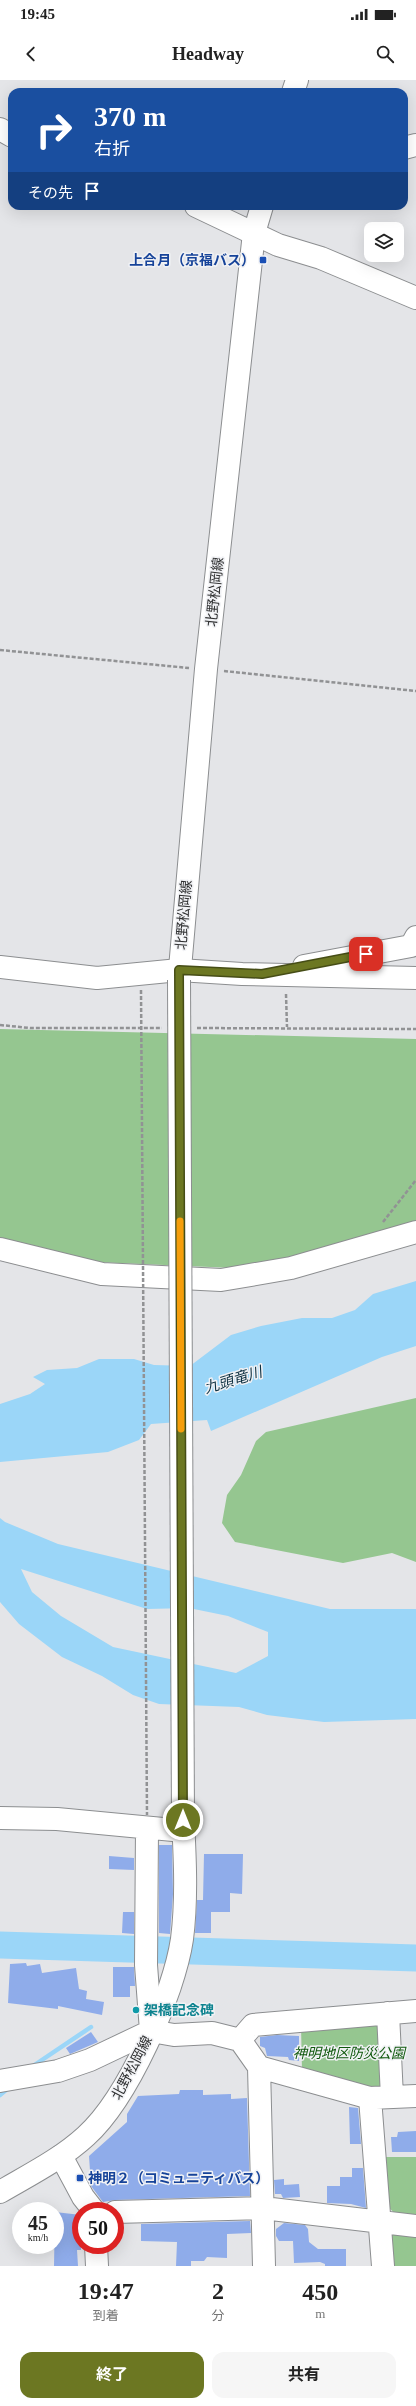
<!DOCTYPE html>
<html lang="ja">
<head>
<meta charset="utf-8">
<style>
  body { margin:0; font-family:"Times New Roman","Noto Sans JP",serif; background:#f6f6f6; color:#222; height:100vh; display:flex; flex-direction:column; font-size:15px; white-space:nowrap }
  * { box-sizing:border-box; margin:0 }
  p { font-size:13px; color:#767676 }
  .icon { flex:none; width:22px; height:22px; fill:none; stroke:currentColor; stroke-width:2; stroke-linecap:round; stroke-linejoin:round }
  .map { position:relative; height:2186px; overflow:hidden }
  .details { display:flex; flex-direction:column; background:#fff; flex:1 }
  .details>* { flex:none }
  .hud { position:absolute; left:8px; top:8px; width:400px; height:122px; border-radius:12px; box-shadow:0 4px 16px #0002; background:#1a4fa0; color:#fff; overflow:hidden }
  .controls { position:absolute; left:364px; top:142px; display:grid; gap:8px }
  .controls a { display:grid; place-items:center; width:40px; height:40px; border-radius:8px; background:#fff; box-shadow:0 4px 16px #0002; font-size:20px }
  .speed { position:absolute; left:12px; top:2122px; display:flex; gap:8px; font-size:20px; font-weight:700; text-align:center }
  .speed>* { display:grid; place-content:center; width:52px; height:52px; border-radius:50%; background:#fff; box-shadow:0 4px 16px #0002; line-height:1 }
  .speed small { font-size:10px; font-weight:400 }
  .speed .limit { border:6px solid #d22; background:#fff; color:#111 }
  .pin { position:absolute; display:grid; place-items:center; width:34px; height:34px; color:#fff; margin:-17px; border-radius:8px; box-shadow:0 2px 6px #0006 }
  .me { position:absolute; width:44px; margin:-22px; rotate:0deg; stroke-linejoin:round; filter:drop-shadow(0 0 3px #0008) }
  .turn { display:flex; align-items:center; gap:14px; height:84px; padding:0 20px; font-size:18px }
  .turn .icon { width:52px; height:52px; stroke-width:2.5 }
  .turn b { display:block; font-size:28px; line-height:34px }
  .then { display:flex; align-items:center; height:38px; padding:0 20px; background:#0003; gap:8px; font-size:15px }
  .eta { display:flex; justify-content:space-evenly; align-items:center; height:68px; text-align:center }
  .eta b { font-size:24px; font-weight:700; line-height:28px }
  .primary-button { display:flex; gap:8px; margin-top:auto; padding:8px 20px }
  .primary-button a { flex:1; height:46px; border-radius:12px; background:#6c7722; color:#fff; font-size:16px; font-weight:700; line-height:46px; text-align:center }
  .primary-button a+a { background:#f6f6f6; color:#222 }
  .status { display:flex; justify-content:space-between; align-items:center; height:28px; padding:0 20px; background:#fff; direction:ltr }
  .status svg { height:11px; fill:currentColor }
  header { display:flex; justify-content:space-between; align-items:center; height:52px; padding:0 20px; background:#fff; font-size:18px; font-weight:700 }
  .map>svg:first-child { display:block }
</style>
</head>
<body>
<div class="status"><b>19:45</b><svg viewBox="0 0 49 12"><path d="M0 12V9h3v3zM5 12V6h3v6zM10 12V3h3v9zM15 12V0h3v12zM26 1h20v11H26zM47 4h2v5h-2z"/></svg></div>
<header><svg class="icon" aria-label="back" viewBox="0 0 24 24"><path d="M15 5l-7 7 7 7"/></svg>Headway<svg class="icon" aria-label="search" viewBox="0 0 24 24"><circle cx="10" cy="10" r="6"/><path d="M15 15l6 6"/></svg></header>
<div class="map">
<svg width="416" height="2186" viewBox="0 0 416 2186">
  <rect width="100%" height="100%" fill="#e4e5e8"/>
  <path fill="#95c690" d="M0 949 416 959V1144L278 1190 96 1182 0 1164Z
    M416 1318V1482L392 1473 343 1483 235 1462 222 1443 227 1415 241 1395 256 1361 266 1352Z
    M378 1939 383 2008 362 2010 302 1991 301 1945Z
    M385 2077H416V2137L397 2135 389 2128Z
    M397 2152 416 2154V2186H390L388 2156Z"/>
  <path fill="#9bd6f8" fill-rule="evenodd" d="M416 1201V1266L382 1277 211 1351 207 1340 151 1344 139 1360 108 1372 0 1382V1324L30 1314 45 1304 33 1297 47 1290 77 1288 99 1279H134L154 1285 190 1286 231 1255 261 1246 302 1238H332L355 1230 373 1214Z
    M0 1438 5 1442 58 1464 330 1529H416V1639L324 1642 267 1635 239 1627 159 1624 133 1615 102 1596 62 1577 19 1544 0 1522ZM21 1489 147 1529 189 1528 228 1536 268 1552V1576L236 1593 113 1567 61 1536 32 1512Z"/>
  <g fill="none" stroke-linecap="round" stroke-linejoin="round">
    <path stroke="#9bd6f8" stroke-width="4.5" d="M33 1986 91 1947
      M0 2015 6 2010"/>
    <path stroke="#9bd6f8" stroke-width="27" d="M0 1865 416 1878"/>
  </g>
  <path fill="#8facea" d="M159 1765H172L173 1814 170 1854 159 1853Z
    M204 1774H243L242 1814 230 1813V1832H211V1853H195L197 1820H203Z
    M109 1776 134 1778V1790L109 1789Z
    M123 1832H134V1854L122 1853Z
    M26 1883 27 1886 40 1884 42 1893 76 1888 79 1909 87 1911 86 1919 104 1922 102 1935 58 1926V1929L8 1923 10 1884Z
    M113 1887H134L135 1906H130V1917H113Z
    M91 1952 98 1962 70 1974 66 1968Z
    M277 1955 299 1956V1981L289 1980 288 1977 267 1976 265 1968 260 1966V1957Z
    M180 2010H203V2015L231 2014V2019L247 2018 250 2116 115 2120 103 2122 91 2106 89 2076 127 2042V2034L138 2016 179 2014Z
    M349 2027 358 2028 361 2064H350Z
    M416 2051V2072H392L391 2057H397L398 2052Z
    M352 2088H363L366 2128 351 2124 327 2123V2106H340V2097H352Z
    M284 2099V2105L299 2104 300 2117 283 2118 281 2114H275L274 2100Z
    M55 2132 81 2135V2170H77L78 2186H54Z
    M250 2141 251 2153 227 2154V2178L207 2177 204 2181H191V2186H176L177 2162 141 2161V2144Z
    M284 2143 305 2145 308 2149 309 2162 318 2169H346V2186H325V2184L320 2182 294 2183 293 2161H279L276 2156V2149Z"/>
  <g fill="none" stroke-linecap="round" stroke-linejoin="round">
    <defs>
      <path id="minor" d="M0 49 12 56
        M404 68 416 65
        M196 126 278 165 321 178 416 218
        M304 886 411 866 416 857
        M0 887 97 898 179 890 242 894 416 898
        M0 1169 102 1194 221 1200 291 1188 416 1152
        M0 1738 57 1739 184 1751
        M147 1748 146 1885 151 1951
        M388 1933 392 2017
        M240 1960 253 1945 416 1931
        M259 1987 370 2018 416 2016
        M0 2001 58 1991 90 1980 151 1951 174 1955 212 1953 240 1960 259 1987 264 2186
        M370 2018 383 2186
        M61 2076 83 2117 94 2131
        M115 2132 263 2128 416 2146
        M96 2165 97 2186"/>
      <path id="major" d="M293 12 297 0
        M179 900 206 589 254 153 262 126
        M0 2112C29 2095 61 2079 86 2056 128 2018 174 1914 182 1859 187 1820 185 1779 183 1740"/>
    </defs>
    <use href="#minor" stroke="#8c8e90" stroke-width="24"/>
    <use href="#major" stroke="#8c8e90" stroke-width="24"/>
    <path stroke="#919294" stroke-width="2.5" stroke-dasharray="4 2" stroke-linecap="butt" d="M0 570 189 588
      M224 591 416 611
      M286 914 287 947
      M0 945 30 948H162
      M197 948 416 949
      M383 1142 416 1100"/>
    <use href="#minor" stroke="#fff" stroke-width="22"/>
    <use href="#major" stroke="#fff" stroke-width="22"/>
    <defs>
      <path id="major-bridge" d="M179 900 183 1740"/>
    </defs>
    <use href="#major-bridge" stroke="#8c8e90" stroke-width="24" stroke-linecap="butt"/>
    <path stroke="#919294" stroke-width="2.5" stroke-dasharray="4 2" stroke-linecap="butt" d="M141 910 147 1735"/>
    <use href="#major-bridge" stroke="#fff" stroke-width="22"/>
  </g>
  <g fill="none" stroke-linecap="round" stroke-linejoin="round">
    <defs>
      <path id="route" d="M183 1740 179 890 262 894 366 874"/>
    </defs>
    <use href="#route" stroke="#464d16" stroke-width="10"/>
    <use href="#route" stroke="#6c7722" stroke-width="7"/>
    <path stroke="#f59e0b" stroke-width="7" d="M180 1141 181 1349"/>
  </g>
  <g fill="#1a4fb4" stroke="#f1f2f5" stroke-width="1.5">
    <rect x="259" y="176" width="8" height="8" rx="2"/>
    <rect x="76" y="2094" width="8" height="8" rx="2"/>
  </g>
  <circle fill="#0f9aa8" stroke="#f1f2f5" stroke-width="1.5" cx="136" cy="1930" r="4"/>
  <g text-anchor="middle" dominant-baseline="central" stroke-width="3" stroke-linejoin="round" paint-order="stroke">
    <g font-size="14" font-weight="bold" fill="#164399" stroke="#f1f2f5" text-anchor="end">
      <text x="255" y="180">上合月（京福バス）</text>
      <text x="88" y="2098" text-anchor="start">神明２（コミュニティバス）</text>
    </g>
    <g font-size="14" fill="#2f3031" stroke="#f1f2f5">
      <text transform="translate(215 512) rotate(-84)">北野松岡線</text>
      <text transform="translate(184 835) rotate(-85)">北野松岡線</text>
      <text transform="translate(132 1988) rotate(-62)">北野松岡線</text>
    </g>
    <g font-size="14" font-weight="bold" fill="#0d838f" stroke="#f1f2f5" text-anchor="start">
      <text x="144" y="1930">架橋記念碑</text>
    </g>
    <g font-size="14" font-style="italic" fill="#0f580c" stroke="#f1f2f5">
      <text x="349" y="1973">神明地区防災公園</text>
    </g>
    <g font-size="15" font-style="italic" fill="#0d3041" stroke="#f1f2f5">
      <text transform="translate(233 1300) rotate(-17)">九頭竜川</text>
    </g>
  </g>
</svg>
<div class="controls">
<a><svg class="icon" aria-label="layers" viewBox="0 0 24 24"><path d="M12 4l9 5-9 5-9-5zM3 14l9 5 9-5"/></svg></a>
</div>
<div class="speed"><div>45<small>km/h</small></div><div class="limit">50</div></div>
<div class="pin" style="left:366px;top:874px;background:#d93025"><svg class="icon" aria-label="arrive" viewBox="0 0 24 24"><path d="M6 21V4h12l-3 4 3 4H6"/></svg></div>
<svg class="me" style="left:183px;top:1740px" viewBox="-20 -20 40 40"><circle r="17" fill="#6c7722" stroke="#fff" stroke-width="3"/><path d="M0-11L8 9 0 5-8 9z" fill="#fff"/></svg>
<div class="hud">
<div class="turn"><svg class="icon" aria-label="right" viewBox="0 0 24 24"><path d="M7 20v-9h11M14 6l5 5-5 5"/></svg><div><b>370 m</b>右折</div></div>
<div class="then">その先<svg class="icon" aria-label="arrive" viewBox="0 0 24 24"><path d="M6 21V4h12l-3 4 3 4H6"/></svg></div>
</div>
</div>
<section class="details">
<div class="eta">
<div><b>19:47</b><p>到着</p></div>
<div><b>2</b><p>分</p></div>
<div><b>450</b><p>m</p></div>
</div>
<div class="primary-button"><a>終了</a><a>共有</a></div>
</section>
</body>
</html>
